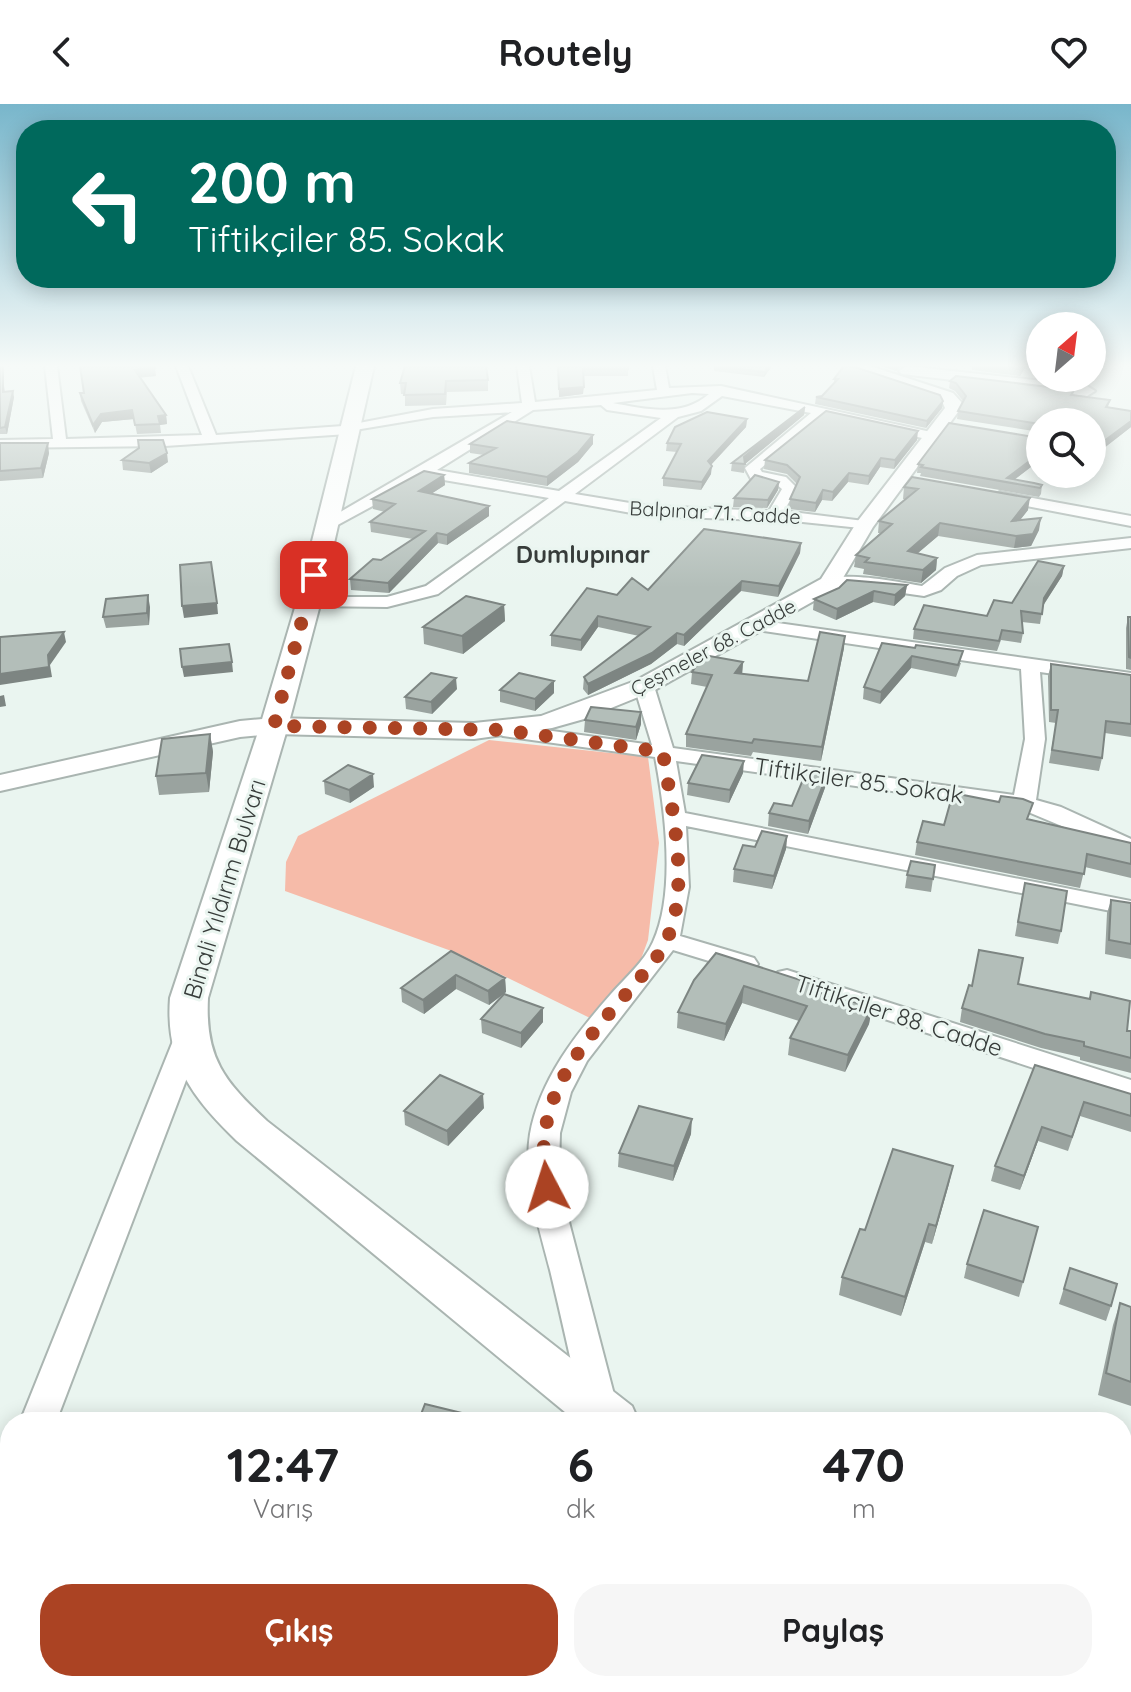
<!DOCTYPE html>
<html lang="tr">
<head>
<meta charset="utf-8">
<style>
  body { margin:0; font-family:Quicksand,sans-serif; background:#f6f6f6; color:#202124; height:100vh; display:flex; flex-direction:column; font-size:30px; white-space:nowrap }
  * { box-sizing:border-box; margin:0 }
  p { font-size:26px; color:#757577 }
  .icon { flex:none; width:44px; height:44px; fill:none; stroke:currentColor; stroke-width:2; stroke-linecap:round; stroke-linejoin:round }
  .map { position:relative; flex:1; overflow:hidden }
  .sheet { position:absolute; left:0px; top:1308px; width:1132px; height:280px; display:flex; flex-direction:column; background:#fff; border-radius:32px 32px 0 0; box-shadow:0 4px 20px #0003 }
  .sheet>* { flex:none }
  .hud { position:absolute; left:16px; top:16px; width:1100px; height:168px; border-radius:32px; box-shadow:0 4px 20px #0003; background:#00695c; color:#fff; overflow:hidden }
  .needle { width:52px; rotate:28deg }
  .fabs { position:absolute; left:1026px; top:208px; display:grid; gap:16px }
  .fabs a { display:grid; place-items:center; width:80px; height:80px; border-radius:50%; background:#fff; box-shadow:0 4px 20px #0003; font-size:40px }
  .pin { position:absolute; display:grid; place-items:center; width:68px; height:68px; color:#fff; margin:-34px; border-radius:16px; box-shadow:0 4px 12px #0006 }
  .me { position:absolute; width:88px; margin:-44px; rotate:355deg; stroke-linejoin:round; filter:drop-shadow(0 0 6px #0008) }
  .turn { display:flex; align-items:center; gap:28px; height:168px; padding:0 40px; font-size:36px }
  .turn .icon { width:104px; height:104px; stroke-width:2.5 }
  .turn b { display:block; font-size:56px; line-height:68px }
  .eta { display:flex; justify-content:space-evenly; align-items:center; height:136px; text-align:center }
  .eta b { font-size:48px; font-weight:700; line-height:56px }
  .cta { display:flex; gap:16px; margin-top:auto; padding:16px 40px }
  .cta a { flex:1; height:92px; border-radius:32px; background:#ab4323; color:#fff; font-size:32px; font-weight:700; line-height:92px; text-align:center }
  .cta a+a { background:#f6f6f6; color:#202124 }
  header { display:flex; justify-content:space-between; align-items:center; height:104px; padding:0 40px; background:#fff; font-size:36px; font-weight:700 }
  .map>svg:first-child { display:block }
</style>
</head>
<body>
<header><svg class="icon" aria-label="back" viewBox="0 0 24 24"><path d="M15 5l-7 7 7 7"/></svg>Routely<svg class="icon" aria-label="heart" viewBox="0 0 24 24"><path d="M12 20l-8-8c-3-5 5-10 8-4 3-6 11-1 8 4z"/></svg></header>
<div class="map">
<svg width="1131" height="1588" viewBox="0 0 1131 1588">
  <rect width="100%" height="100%" fill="#eaf5f0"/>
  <path fill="#f6bba9" d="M489 636 648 653 659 739 648 836 641 855 590 914 457 849 285 787 286 758 298 732Z"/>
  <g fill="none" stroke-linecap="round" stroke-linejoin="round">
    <defs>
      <path id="minor" d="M45 262H57L66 335 202 331 176 262H188L216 331 343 322 433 305 522 299 517 262H529L535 298 657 286 653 262H665L669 284 721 282 931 328 938 332 931 336 824 312 760 365 762 368 786 373 797 384 784 407 864 417 870 419V425L793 417 648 412 565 397 438 490 387 503 309 502 303 501 300 497 303 493H387L426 482 549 394 426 373 332 424H320L318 421 512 308 433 313 355 326 348 330 165 342 0 344V336L53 335ZM692 289 709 290C682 314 645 305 613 299ZM722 292 811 309 745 364 751 375 776 380 782 385 769 407 648 402 575 390 678 313 701 307ZM601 301 607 306 661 314 559 387 437 366 533 306Z
        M1000 388 1131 412V422L995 396 992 393Z
        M1131 434V444L981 461 957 472 941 486 924 492 868 484H829L820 479C836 465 900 478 922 482L945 464 977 451Z
        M757 516 1131 569V581L1040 568 1045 635 1036 696 1061 703 1131 735V751L1021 705 676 657 685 709 1131 797V811L686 722 689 783 680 832 754 854 758 860 754 866 745 868 673 846 587 957 571 988 560 1029 559 1062 563 1095 617 1302 611 1313 599 1317 587 1313 581 1302C571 1257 561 1212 550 1166 539 1123 523 1075 530 1030 540 975 576 930 611 890 625 874 644 858 653 838 676 788 665 706 655 653L503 632 493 626 503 620 652 641 634 582 644 576 654 582 673 644 1014 691 1025 635 1021 565 751 525 748 521 751 517Z
        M787 866 1131 976V996L778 880 774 874 778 868Z
        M187 928 197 931 201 937 56 1318H20L173 937 177 931Z
        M10 1372V1428L0 1431V1376Z
        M555 1578H597L594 1588H552Z"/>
      <path id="tertiary" d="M851 262H870L953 289 962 299 961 304 873 423 837 484 653 587 584 615 552 624 474 635 274 630 240 633 0 687V671L240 617 274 614 474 619 541 612 635 577 821 475 857 418 945 304 941 295 853 266Z
        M907 262 1087 282 1095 287 1087 292 902 270 899 267Z"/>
      <path id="secondary" d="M356 262H374L321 497 288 622 208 894C205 954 224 977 267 1017L632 1302 639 1318H577L237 1037C193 994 165 959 170 894L260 622 297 497Z
        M921 1578H988L992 1588H925Z"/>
    </defs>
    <use href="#minor" stroke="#aab5b1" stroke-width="4"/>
    <use href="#tertiary" stroke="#aab5b1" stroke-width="4"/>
    <use href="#secondary" stroke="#aab5b1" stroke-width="4"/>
    <use href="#minor" fill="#fff" fill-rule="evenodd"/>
    <use href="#tertiary" fill="#fff" fill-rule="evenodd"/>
    <use href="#secondary" fill="#fff" fill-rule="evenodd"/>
  </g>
  <path fill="#9aa39f" d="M0 262 5 287 14 293 7 330H0Z
    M80 262 156 272 140 273 166 311 167 320 160 321 161 329 137 330 134 315 102 318 95 329 81 297 80 289H84Z
    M405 262 488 276V287L447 288 446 301 405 302V290H401L400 279Z
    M558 262 628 265V272H583V290L559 293Z
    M714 262H772L764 273 714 267Z
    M880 262H902L896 267Z
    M972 262H1026L1020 272 972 266Z
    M1060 274H1083L1081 278 1059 276Z
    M834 275 943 297 942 304 926 324 815 300 816 293 822 292 834 279Z
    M950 277 1074 286 1073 292 1110 296 1108 303 1131 307V323L1095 351 1092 350V318H1040V328L957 315 958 307 963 297 955 287 949 284Z
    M805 303 804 311 745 360 744 369 731 367 732 359Z
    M747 315 746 323 711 361V370L701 386 663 382V374L677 348 666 347 667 339Z
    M593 331V340L578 358 547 382 469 369V359L484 351 470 349V340Z
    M1040 334V356L1015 375 1042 381 1041 390 1039 393 920 372 921 369H917L918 360Z
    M917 336 894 365 880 363 868 381 848 378 832 397 822 396 815 408 789 405 790 395 797 380 787 370 764 365 765 356Z
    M0 339 49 349 43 374 0 377Z
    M122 356 168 358 151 369 123 366Z
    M444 371 445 381 431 390 489 412 447 441 438 439 389 489 351 486 350 475 413 435 371 428 370 418 385 408 373 405 372 395Z
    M779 378 778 386 767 404 733 403 734 394Z
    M904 383 1028 406 1020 416 1039 426 1031 442 1014 444 938 432 918 449 937 454 936 466 921 479 863 470 864 465 854 463 856 451 880 429H878L879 417 905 395H903Z
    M801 439 800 449 778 493 741 487 684 542 677 540 651 560 588 591 583 585 584 573 639 532 598 523 581 547 551 542V531L617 491 648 486Z
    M1064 462 1062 472 1043 502 1040 520 1022 518 1023 529 1021 539 1001 536 997 547 913 535 914 525 987 512 1012 499Z
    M907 481 905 492 894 502 873 498 836 516 813 506 814 495Z
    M504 501 505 517 463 550 424 540 423 523Z
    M150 503 149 521 106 524 103 513Z
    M1128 513H1131V566L1126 565V524Z
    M882 539 961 559 956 573 911 564 880 600 863 595 864 583Z
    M844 544 821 657 753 648 751 652 686 643V630L707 583 691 580 692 568 743 558 742 570 808 577Z
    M1051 560 1131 571V633L1105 629 1102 654 1099 667 1049 659 1056 619 1049 618 1048 572Z
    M554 577V589L535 607 500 598V586Z
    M457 585 432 610 406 605 405 593Z
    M641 608V620L636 636 584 628 585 616Z
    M210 630 213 648 209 688 159 691 156 672Z
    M743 669 729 699 687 691 688 679Z
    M324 677 374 683 350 699 325 690Z
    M826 681 808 730 768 722 769 709 792 702Z
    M1029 715 1131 739V774L1085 763 1080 784 915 751 917 738 944 721Z
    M787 732 786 745 772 785 733 778 734 765 755 743Z
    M935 761 931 788 905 784 907 771Z
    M1022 792 1061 827 1058 840 1015 832Z
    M1111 796 1131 799V855L1105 850 1107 809Z
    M451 847 505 874 506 888 489 901 456 885 424 910 402 898 401 884Z
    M694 876 816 887 872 903 869 920 845 968 788 951 790 934 799 917 742 899 724 937 677 924 678 908Z
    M1018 880 1089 895 1091 888 1127 927H1131V969L1080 956V953L1041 944 960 918 962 904 972 882Z
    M543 904V918L521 944 482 929 481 915Z
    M1035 961 1131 990V1028L1080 1012 1068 1047 1038 1037 1020 1086 991 1077 995 1062Z
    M484 1004 448 1042 405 1021 404 1007Z
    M691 1030 673 1077 618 1063 619 1049Z
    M953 1062 932 1140 925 1138 901 1212 839 1191 842 1173 865 1126Z
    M1038 1123 1019 1193 964 1174 967 1160Z
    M1070 1164 1111 1202 1106 1217 1059 1200Z
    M1120 1199 1131 1203V1302L1098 1291 1113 1221Z"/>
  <path fill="#7d8582" d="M769 262H772L764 273 765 268Z
    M1022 262H1026L1020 272 1021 263Z
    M155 264 156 272 137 274 135 266Z
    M584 283 583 290 559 293V285Z
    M13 287 14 293 7 330 5 323Z
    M943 297 942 304 926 324 927 317Z
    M805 303 804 311 745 360 744 353Z
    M132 306 134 315 102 318 95 329 93 321 101 310Z
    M166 311 167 320 159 321 158 312Z
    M747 315 746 323 707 365 708 357Z
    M1131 317V323L1095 351 1096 343Z
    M918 327 917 336 894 365 895 356Z
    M593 331V340L578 358 547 382V373Z
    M48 339 49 349 43 374 41 364Z
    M167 349 168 358 151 369 149 359Z
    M1040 349V356L1010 379 1007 374Z
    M881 354 880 363 868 381 869 372Z
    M712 362 711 370 701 386 702 378Z
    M849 369 848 378 832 397 833 388Z
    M444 371 445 381 420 397 419 387Z
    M779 378 778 386 767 404 768 396Z
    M823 386 822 396 815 408 816 399Z
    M1030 394 1028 406 1010 429 1012 417Z
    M489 402V412L447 441V431Z
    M1041 414 1039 426 1031 442 1014 444 1016 432Z
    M940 419 938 432 906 459 908 447Z
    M437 429 438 439 389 489 388 479Z
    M801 439 800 449 778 493 779 482Z
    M937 454 936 466 921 479 923 466Z
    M1064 462 1062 472 1042 503 1044 494Z
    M742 477 741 487 684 542V531Z
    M907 481 905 492 894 502 895 491Z
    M874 487 873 498 836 516 837 505Z
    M148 491 150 503 149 521 147 509Z
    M217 499 218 510 184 514 182 502Z
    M504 501 505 517 463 550 462 532Z
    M598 512V523L581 547V536Z
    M64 528 66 538 50 561 52 573 0 581V570L48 551Z
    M677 529V540L651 560 588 591V580Z
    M845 532 844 544 821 657 822 643Z
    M912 552 911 564 880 600 881 588Z
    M232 558 233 568 184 573 182 563Z
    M743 558 742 571 735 569Z
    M456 574 457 585 432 610 431 598Z
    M554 577V589L535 607V595Z
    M4 591 6 602 0 603V592Z
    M641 608V620L636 636V623Z
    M210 630 213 648 209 688 206 669Z
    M744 657 743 669 729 699 730 686Z
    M828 668 826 681 808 730 809 717Z
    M373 670 374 683 350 699 349 686Z
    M787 732 786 745 772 785 774 772Z
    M456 871V885L424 910 423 896Z
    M505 874 506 888 489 901 488 887Z
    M744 882 742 899 724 937 726 920Z
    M872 903 869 920 845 968 848 951Z
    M543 904V918L521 944V929Z
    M483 990 484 1004 448 1042 447 1027Z
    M692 1015 691 1030 673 1077 674 1062Z
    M1042 1023 1038 1037 1020 1086 1024 1072Z
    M953 1062 949 1080 932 1140 936 1122Z
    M929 1120 925 1138 901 1212 905 1193Z
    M394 1578H404L398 1588H388Z
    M541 1578H548L543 1588H536Z"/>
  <path fill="#b3beb9" stroke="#7d8582" stroke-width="2" d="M0 262H3V288L13 287 5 323 0 324Z
    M80 262H154L155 264 135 266 166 311 158 312 160 320 135 321 132 306 101 310 93 321 80 289H84Z
    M405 262H486L488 276 446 277 445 290 404 291 406 279H400Z
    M558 262H628V265H583L584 283 559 285Z
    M714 262H769L765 268Z
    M844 262H852L940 291 943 297 927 317 816 293 822 292 838 275H834Z
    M956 272 1074 286 1071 291 1110 296 1106 303 1131 307V317L1096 343 1092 342V318H1040V320L958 307 966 292 956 279 950 277Z
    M805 303 744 353 745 360 732 359Z
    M826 307 918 327 895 356 881 354 869 372 849 369 833 388 823 386 816 399 790 395 800 373 787 361 765 356Z
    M707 308 747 315 708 357 712 362 702 378 663 374 681 340 667 339 675 323Z
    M507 317 593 331 578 349 547 373 469 359 496 344 470 340Z
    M949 319 1040 334V349L1007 374 1034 379 1042 381 1040 384 921 363 923 361 918 360Z
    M138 336H163L167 349 149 359 122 356 139 344Z
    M0 339H48L41 364 0 367Z
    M424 367 444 371 419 387 489 402 447 431 437 429 388 479 350 475 373 455 381 456 425 427 370 418 395 400 372 395Z
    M755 371 779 378 768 396 734 394Z
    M912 373 1030 394 1012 417 1041 414 1033 430 1016 432 940 419 908 447 937 454 923 466 865 458 869 454 856 451 892 420 879 417 918 385 904 383Z
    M704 425 801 439 779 482 742 477 684 531 677 529 652 549 588 580 584 573 650 523 598 512 581 536 551 531 587 484 617 491 632 474 648 486Z
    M1038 457 1064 462 1044 494 1042 510 1021 507 1023 529 1002 526 999 537 914 525 924 501 987 512 994 496 1012 499Z
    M211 458 217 499 182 502 180 461Z
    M847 476 907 481 895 491 874 487 837 505 814 495 839 484Z
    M148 491 147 509 103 513 106 495Z
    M466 492 504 501 462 532 423 523Z
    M1128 513H1131V554L1129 553Z
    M64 528 48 551 49 563 0 570V533Z
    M820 528 845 532 822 643 754 635 752 639 686 630 712 571 692 568 704 551 743 558 735 569 808 577Z
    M882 539 915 544 916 541 963 547 958 561 912 552 881 588 864 583Z
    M229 540 232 558 182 563 180 545Z
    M1051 560 1131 571V620L1106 617 1102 654 1052 646 1058 606H1051Z
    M431 569 456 574 431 598 405 593Z
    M519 569 554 577 535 595 500 586Z
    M591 603 641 608 636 623 585 616Z
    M210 630 206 669 156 672 162 635Z
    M702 651 744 657 730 686 688 679Z
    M348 661 373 670 349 686 324 677Z
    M807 666 828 668 809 717 769 709 774 699 792 702Z
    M953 689 999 698 1001 692 1023 695 1033 699 1027 715 1131 739V760L1087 750 1084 770 917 738 923 717 944 721Z
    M762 727 787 732 774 772 734 765 743 741 755 743Z
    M911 757 935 761 933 775 907 771Z
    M1025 779 1067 787 1061 827 1018 818Z
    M1111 796 1131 799V840L1109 836Z
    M979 846 1023 854 1018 880 1090 895 1091 888 1130 897 1127 927H1131V954L1084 942V938L1045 930 962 904 969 881 972 882Z
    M451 847 505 874 488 887 456 871 423 896 401 884Z
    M716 849 816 881 813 887 872 903 848 951 790 934 807 902 744 882 726 920 678 908 694 876Z
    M504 890 543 904 521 929 481 915Z
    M1035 961 1131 990V1012L1084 998 1072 1033 1042 1023 1024 1072 995 1062Z
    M440 971 483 990 447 1027 404 1007Z
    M639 1002 692 1015 674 1062 619 1049Z
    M893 1045 953 1062 936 1122 929 1120 905 1193 842 1173 860 1125 865 1126Z
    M984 1106 1038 1123 1023 1178 967 1160Z
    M1070 1164 1117 1180 1111 1202 1064 1185Z
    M1120 1199 1131 1203V1278L1106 1269Z
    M425 1300 486 1315 484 1318H418Z
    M262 1578H394L388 1588H255Z
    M456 1578H541L536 1588H450Z
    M624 1578H628L647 1588H620Z"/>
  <linearGradient id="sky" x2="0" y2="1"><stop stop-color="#78b6cb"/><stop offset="0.54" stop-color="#f6faf8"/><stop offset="1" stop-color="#f6faf8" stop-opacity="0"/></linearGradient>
  <rect width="1131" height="484" fill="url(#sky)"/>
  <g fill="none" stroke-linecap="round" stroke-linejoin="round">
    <path stroke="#ab4323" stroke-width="14" stroke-dasharray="0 25.2" d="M314 471 274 622 503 626 663 648C671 703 691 783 667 835 658 856 641 872 627 889 575 948 531 999 547 1083"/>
  </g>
  <g text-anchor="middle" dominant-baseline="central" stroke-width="6" stroke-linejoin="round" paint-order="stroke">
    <g font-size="20" fill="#373c3a" stroke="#eaf5f0">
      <text transform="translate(715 408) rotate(3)">Balpınar 71. Cadde</text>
      <text transform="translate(713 543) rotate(-28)">Çeşmeler 68. Cadde</text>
    </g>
    <g font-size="24" font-weight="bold" fill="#373c3a" stroke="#eaf5f0">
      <text x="583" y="450">Dumlupınar</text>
    </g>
    <g font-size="24" fill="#373c3a" stroke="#eaf5f0">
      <text transform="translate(859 676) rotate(8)">Tiftikçiler 85. Sokak</text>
      <text transform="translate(224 785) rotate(-73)">Binali Yıldırım Bulvarı</text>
      <text transform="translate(899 911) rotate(18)">Tiftikçiler 88. Cadde</text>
    </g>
  </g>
</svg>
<div class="fabs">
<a><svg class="needle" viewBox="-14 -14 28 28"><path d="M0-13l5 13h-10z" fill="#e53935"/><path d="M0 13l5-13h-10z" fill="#757577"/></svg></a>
<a><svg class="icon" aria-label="search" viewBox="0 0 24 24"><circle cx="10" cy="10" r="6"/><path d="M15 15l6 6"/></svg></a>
</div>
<div class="pin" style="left:314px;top:471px;background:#d93025"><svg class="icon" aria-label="arrive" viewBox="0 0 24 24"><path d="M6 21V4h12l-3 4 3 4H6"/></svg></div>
<svg class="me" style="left:547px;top:1083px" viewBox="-20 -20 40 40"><circle r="19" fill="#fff"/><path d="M0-13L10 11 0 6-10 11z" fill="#ab4323"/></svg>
<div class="hud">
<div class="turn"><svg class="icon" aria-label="left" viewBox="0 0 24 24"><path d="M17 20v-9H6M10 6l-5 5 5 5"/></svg><div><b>200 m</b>Tiftikçiler 85. Sokak</div></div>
</div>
<section class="sheet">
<div class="eta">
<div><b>12:47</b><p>Varış</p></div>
<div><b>6</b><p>dk</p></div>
<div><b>470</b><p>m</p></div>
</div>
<div class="cta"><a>Çıkış</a><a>Paylaş</a></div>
</section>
</div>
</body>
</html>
